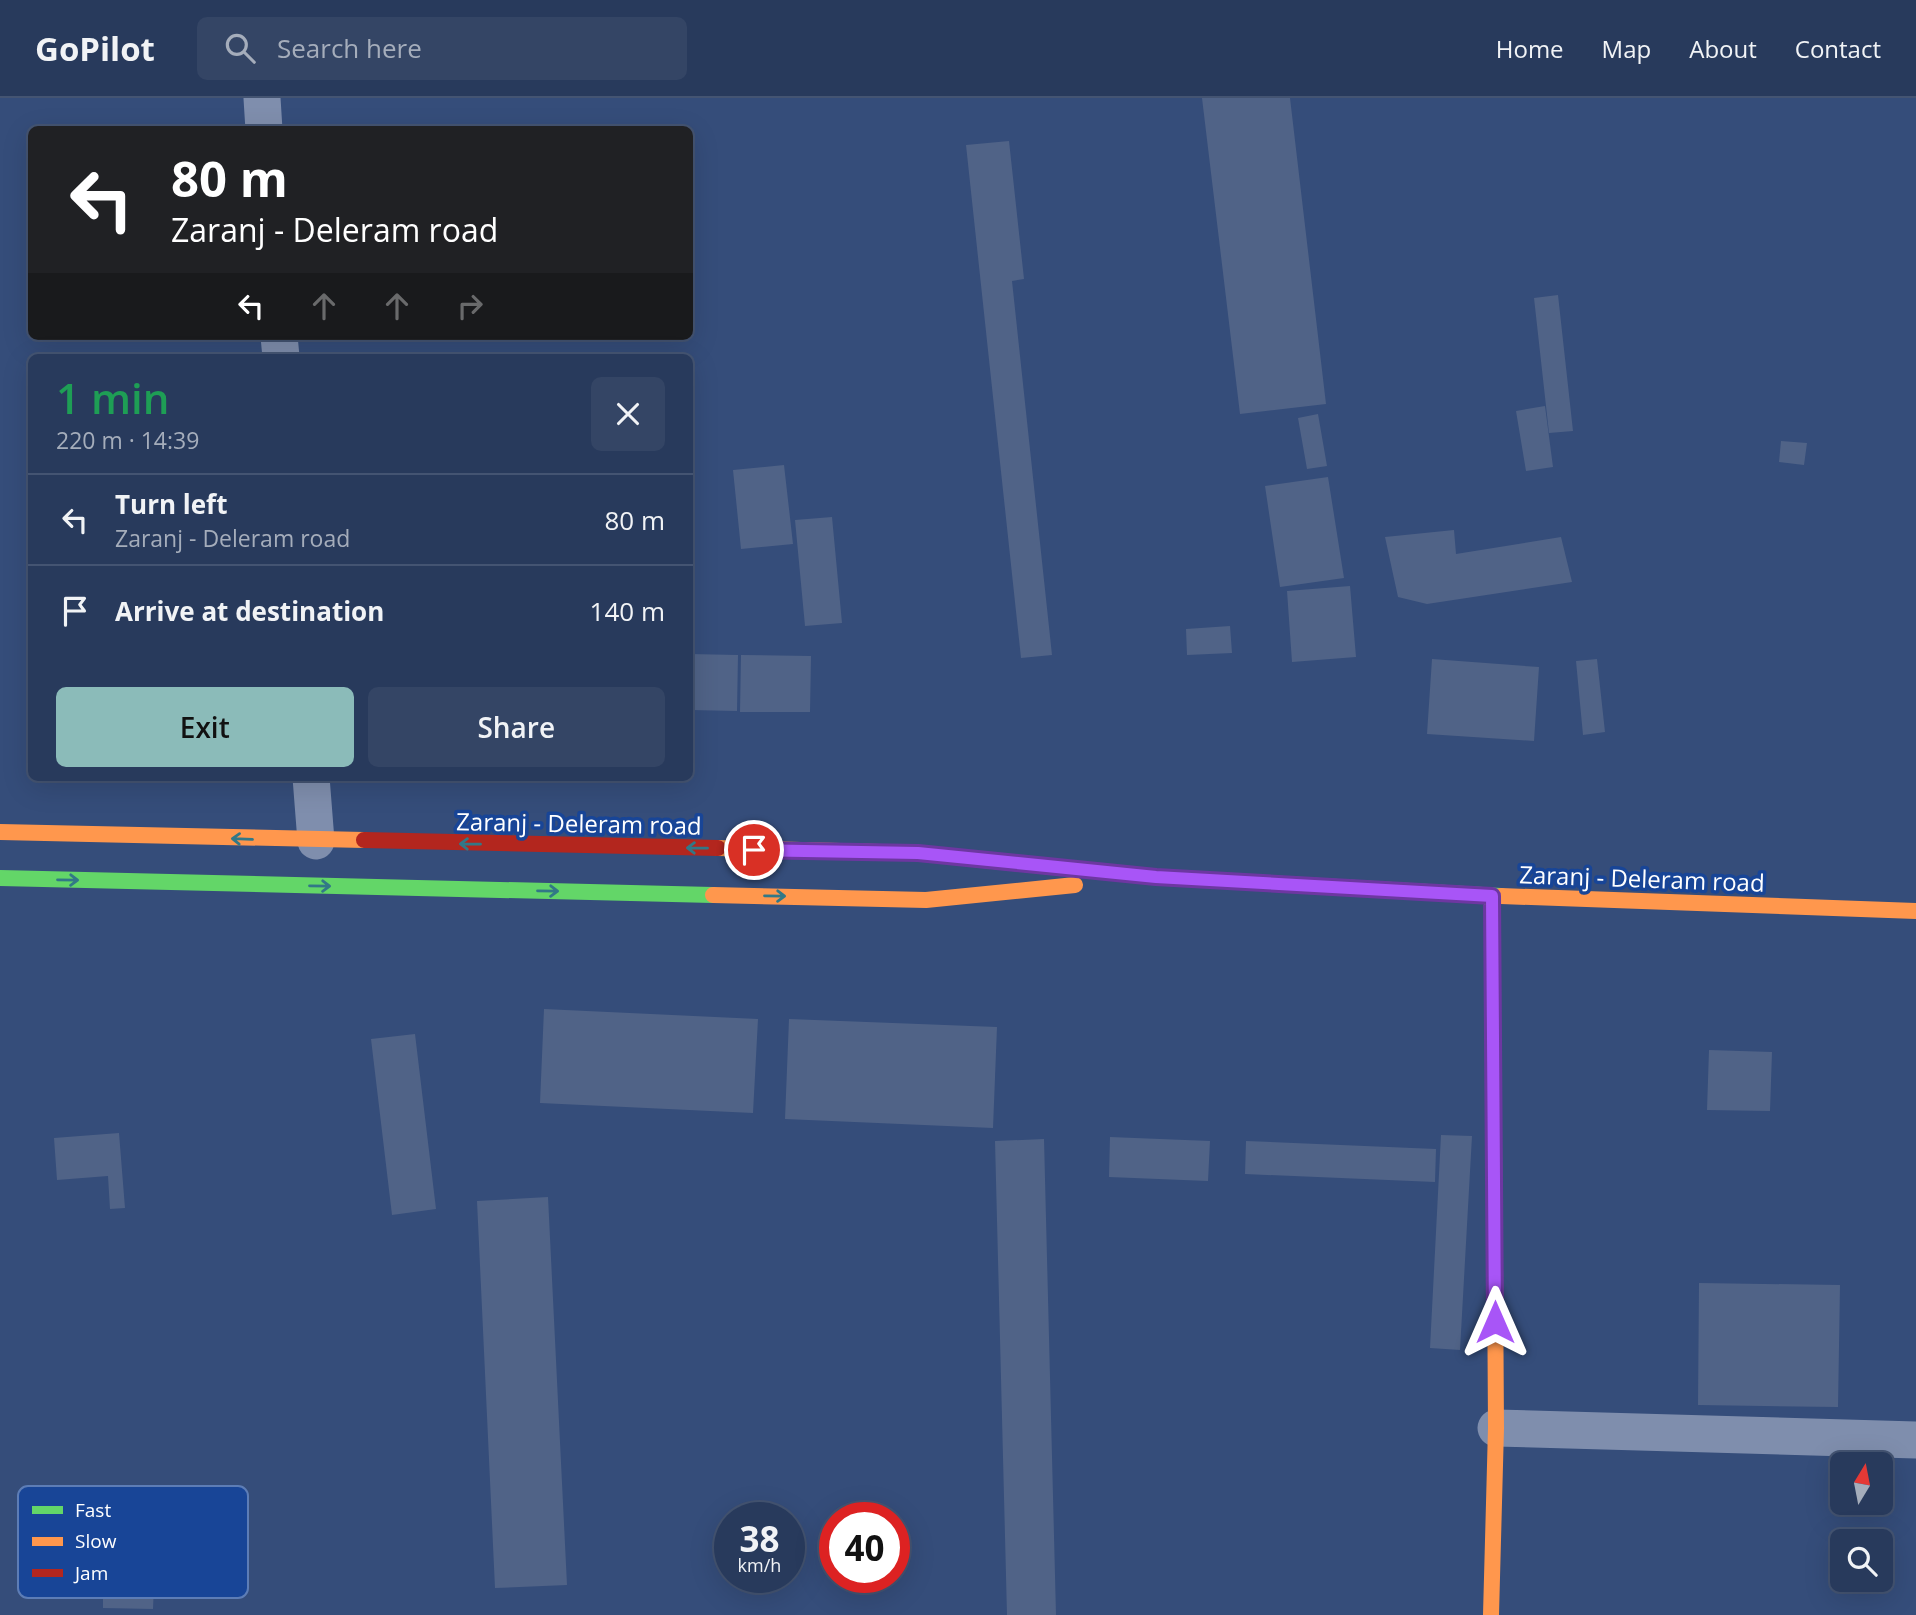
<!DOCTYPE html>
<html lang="en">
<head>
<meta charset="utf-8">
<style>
  body { margin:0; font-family:"Open Sans",sans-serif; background:#344565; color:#f1f3f6; height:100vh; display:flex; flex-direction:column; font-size:26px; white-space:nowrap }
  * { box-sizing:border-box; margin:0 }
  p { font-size:23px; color:#a5adbb }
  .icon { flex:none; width:38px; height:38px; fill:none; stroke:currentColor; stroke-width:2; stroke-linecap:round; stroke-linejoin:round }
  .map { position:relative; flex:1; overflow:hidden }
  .sheet { position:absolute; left:28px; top:256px; width:665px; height:427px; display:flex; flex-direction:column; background:#283a5c; border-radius:10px; box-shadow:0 7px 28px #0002,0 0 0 2px #445472 }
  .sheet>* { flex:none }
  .banner { position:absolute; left:28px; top:28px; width:665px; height:214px; border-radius:10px; box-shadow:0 7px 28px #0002,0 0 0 2px #445472; background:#202124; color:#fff; overflow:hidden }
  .needle { width:46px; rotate:10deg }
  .fabs { position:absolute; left:1830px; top:1354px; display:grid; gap:14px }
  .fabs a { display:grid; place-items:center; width:63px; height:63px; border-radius:10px; background:#283a5c; box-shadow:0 7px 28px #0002,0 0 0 2px #445472; font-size:35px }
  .speed { position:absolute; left:714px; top:1404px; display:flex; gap:14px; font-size:35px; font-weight:700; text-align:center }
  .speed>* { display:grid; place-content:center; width:91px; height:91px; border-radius:50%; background:#283a5c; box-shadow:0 7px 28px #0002,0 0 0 2px #445472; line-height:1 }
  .speed small { font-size:18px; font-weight:400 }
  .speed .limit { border:10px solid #d22; background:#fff; color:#111 }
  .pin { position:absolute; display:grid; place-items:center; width:60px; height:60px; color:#fff; margin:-30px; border:4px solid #fff; border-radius:50%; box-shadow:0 2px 7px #0007 }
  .me { position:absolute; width:77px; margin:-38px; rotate:0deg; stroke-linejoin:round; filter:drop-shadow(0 0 5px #0008) }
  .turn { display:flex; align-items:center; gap:24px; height:147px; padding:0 28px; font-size:32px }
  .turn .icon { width:91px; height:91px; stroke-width:2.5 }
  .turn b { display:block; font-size:49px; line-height:60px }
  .lanes { display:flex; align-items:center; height:66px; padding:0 28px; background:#0003; justify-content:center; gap:35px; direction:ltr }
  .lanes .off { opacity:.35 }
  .round { display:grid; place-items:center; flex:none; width:74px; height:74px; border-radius:10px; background:#344565 }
  .overview { display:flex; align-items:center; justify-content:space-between; height:119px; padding:0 28px }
  h1 { font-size:42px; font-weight:600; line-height:52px; color:#1e9e55 }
  .button { display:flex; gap:14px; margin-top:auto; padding:14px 28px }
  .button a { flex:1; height:80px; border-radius:10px; background:#8bbbb9; color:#111; font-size:28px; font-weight:600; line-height:80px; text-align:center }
  .button a+a { background:#344565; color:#f1f3f6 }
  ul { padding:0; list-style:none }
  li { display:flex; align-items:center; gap:21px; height:91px; padding:0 28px; border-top:2px solid #445472 }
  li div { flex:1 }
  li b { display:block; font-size:26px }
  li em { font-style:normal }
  header { display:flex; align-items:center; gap:42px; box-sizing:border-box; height:98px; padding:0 35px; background:#283a5c; border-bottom:2px solid #445472 }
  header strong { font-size:33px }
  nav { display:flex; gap:38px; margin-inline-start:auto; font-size:24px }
  .search { width:490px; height:63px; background:#344565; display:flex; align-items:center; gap:18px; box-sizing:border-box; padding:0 24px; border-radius:10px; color:#a5adbb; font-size:26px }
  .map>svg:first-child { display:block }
</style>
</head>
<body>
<header>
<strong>GoPilot</strong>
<div class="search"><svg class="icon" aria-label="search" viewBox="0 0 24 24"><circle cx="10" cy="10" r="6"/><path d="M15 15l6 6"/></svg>Search here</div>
<nav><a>Home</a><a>Map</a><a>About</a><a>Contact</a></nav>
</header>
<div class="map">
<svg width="1916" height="1517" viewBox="0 0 1916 1517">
  <rect width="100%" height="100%" fill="#354d7a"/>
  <path fill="#506387" d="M1202 0H1290L1326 306 1240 316Z
    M1009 43 1024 181 1012 183 1052 557 1021 560 966 47Z
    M1558 197 1573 333 1549 335 1534 200Z
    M1545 308 1553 369 1526 373 1516 313Z
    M1318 316 1327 368 1307 371 1298 320Z
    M1781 343 1807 345 1804 367 1779 364Z
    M784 367 793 446 741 451 733 372Z
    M1328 379 1344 480 1280 489 1265 388Z
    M832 419 842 525 805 528 795 422Z
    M1454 432 1456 456 1561 439 1572 484 1427 506 1398 499 1385 439Z
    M1350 488 1356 559 1292 564 1287 493Z
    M1230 528 1232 555 1187 557 1186 531Z
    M690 556 738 557 737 613 690 612Z
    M741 557 811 558 810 614H740Z
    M1432 561 1539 569 1534 643 1427 636Z
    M1597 561 1605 634 1583 637 1576 563Z
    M544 911 758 921 753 1015 540 1005Z
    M789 921 997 929 993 1030 785 1021Z
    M415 936 436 1111 392 1117 371 941Z
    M1709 952 1772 954 1770 1013 1707 1012Z
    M119 1035 125 1110 110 1111 108 1078 57 1082 54 1040Z
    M1441 1037 1472 1038 1460 1252 1430 1250Z
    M1110 1039 1210 1043 1208 1083 1109 1079Z
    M1044 1041 1056 1517H1007L995 1043Z
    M1246 1043 1436 1051 1435 1084 1245 1076Z
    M548 1099 567 1487 495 1490 477 1103Z
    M1699 1185 1840 1187 1838 1309 1698 1307Z
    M103 1486 154 1487 153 1511 103 1510Z"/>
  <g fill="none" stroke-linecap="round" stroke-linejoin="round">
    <path stroke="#7f8ead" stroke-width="37" d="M262 0 264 32
      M279 238 281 259
      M311 679 316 743
      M1496 1330 1916 1342"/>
    <path stroke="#63d668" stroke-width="16" d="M984 762 1156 779 1501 798
      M0 780 713 797
      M1492 798 1495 1169"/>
    <path stroke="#ff974d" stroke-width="16" d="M0 734 364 742
      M718 750 918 755 984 762
      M713 797 926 802 1075 787
      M1501 798 1916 813
      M1491 1517 1496 1330 1495 1169"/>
    <path stroke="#b3261e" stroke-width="16" d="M364 742 718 750"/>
  </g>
  <defs><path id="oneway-shaft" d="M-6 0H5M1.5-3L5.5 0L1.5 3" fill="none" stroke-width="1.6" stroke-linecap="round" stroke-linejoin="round" transform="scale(1.75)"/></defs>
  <g stroke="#327887">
    <use href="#oneway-shaft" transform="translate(242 741) rotate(-178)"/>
    <use href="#oneway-shaft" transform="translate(470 746) rotate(-179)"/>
    <use href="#oneway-shaft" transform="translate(697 750) rotate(-179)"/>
    <use href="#oneway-shaft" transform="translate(68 782) rotate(1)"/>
    <use href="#oneway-shaft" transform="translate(320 788) rotate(1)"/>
    <use href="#oneway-shaft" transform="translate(548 793) rotate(1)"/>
    <use href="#oneway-shaft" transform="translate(775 798) rotate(1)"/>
  </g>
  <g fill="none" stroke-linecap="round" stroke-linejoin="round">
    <defs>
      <path id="route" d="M754 752 918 755 1156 779 1492 798 1495 1224"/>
    </defs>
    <use href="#route" stroke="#6d37a1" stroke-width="18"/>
    <use href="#route" stroke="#a855f7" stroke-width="12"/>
  </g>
  <g text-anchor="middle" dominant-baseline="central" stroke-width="7" stroke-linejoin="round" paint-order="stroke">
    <g font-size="24" fill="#fff" stroke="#184597">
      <text transform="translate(579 725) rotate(1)">Zaranj - Deleram road</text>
      <text transform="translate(1642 780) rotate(2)">Zaranj - Deleram road</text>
    </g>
  </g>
  <rect x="18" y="1388" width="230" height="112" rx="10" fill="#184597" stroke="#5d7db6" stroke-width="2"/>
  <rect x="32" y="1408" width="31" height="8" fill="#63d668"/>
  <rect x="32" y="1439" width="31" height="9" fill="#ff974d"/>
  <rect x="32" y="1471" width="31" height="8" fill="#b3261e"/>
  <g font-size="19" fill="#fff">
    <text x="75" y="1419">Fast</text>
    <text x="75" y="1450">Slow</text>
    <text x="75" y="1482">Jam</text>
  </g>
</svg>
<div class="fabs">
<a><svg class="needle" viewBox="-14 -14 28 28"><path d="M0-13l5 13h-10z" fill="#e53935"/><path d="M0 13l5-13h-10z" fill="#a5adbb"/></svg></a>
<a><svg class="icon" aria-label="search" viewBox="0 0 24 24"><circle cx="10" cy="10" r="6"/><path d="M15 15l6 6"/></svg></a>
</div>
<div class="speed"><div>38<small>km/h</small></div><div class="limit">40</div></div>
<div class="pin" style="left:754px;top:752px;background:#d93025"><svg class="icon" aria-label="arrive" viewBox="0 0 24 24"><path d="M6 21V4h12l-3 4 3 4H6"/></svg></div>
<svg class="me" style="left:1495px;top:1224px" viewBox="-20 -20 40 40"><path d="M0-17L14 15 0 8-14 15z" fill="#a855f7" stroke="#fff" stroke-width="4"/></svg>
<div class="banner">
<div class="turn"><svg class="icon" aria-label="left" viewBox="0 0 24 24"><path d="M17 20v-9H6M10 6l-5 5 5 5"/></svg><div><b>80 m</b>Zaranj - Deleram road</div></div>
<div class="lanes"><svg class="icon" aria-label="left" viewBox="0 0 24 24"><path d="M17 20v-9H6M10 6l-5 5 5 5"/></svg><svg class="icon off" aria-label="ahead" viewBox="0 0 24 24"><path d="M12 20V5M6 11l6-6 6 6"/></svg><svg class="icon off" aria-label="ahead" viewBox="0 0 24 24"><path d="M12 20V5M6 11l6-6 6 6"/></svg><svg class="icon off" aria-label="right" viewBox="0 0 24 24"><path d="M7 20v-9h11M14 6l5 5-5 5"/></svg></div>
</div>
<section class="sheet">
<div class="overview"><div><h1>1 min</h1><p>220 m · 14:39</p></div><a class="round"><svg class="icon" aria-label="close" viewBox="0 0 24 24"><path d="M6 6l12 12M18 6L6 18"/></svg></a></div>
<ul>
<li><svg class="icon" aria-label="left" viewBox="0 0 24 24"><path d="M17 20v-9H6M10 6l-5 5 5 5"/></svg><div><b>Turn left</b><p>Zaranj - Deleram road</p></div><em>80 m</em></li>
<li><svg class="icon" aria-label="arrive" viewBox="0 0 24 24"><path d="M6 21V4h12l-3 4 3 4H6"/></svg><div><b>Arrive at destination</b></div><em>140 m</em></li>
</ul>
<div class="button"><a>Exit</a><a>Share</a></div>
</section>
</div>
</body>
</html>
